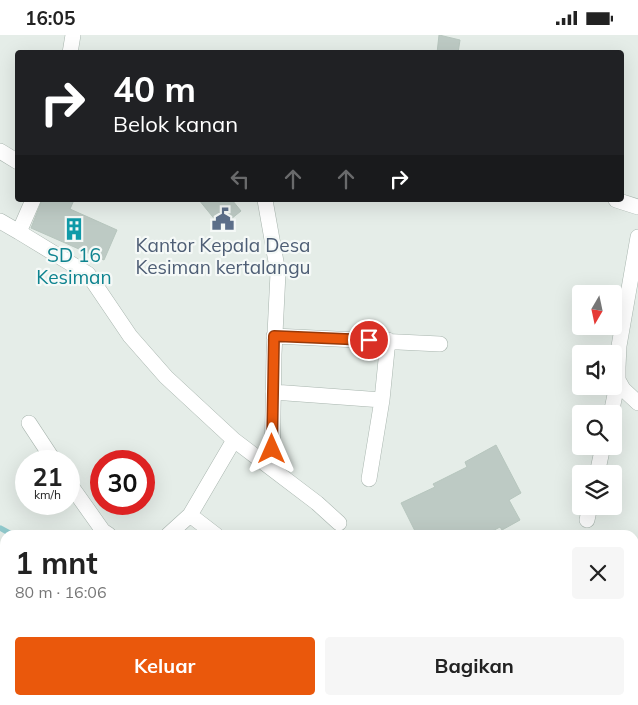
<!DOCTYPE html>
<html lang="id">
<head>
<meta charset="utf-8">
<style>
  body { margin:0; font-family:Mulish,sans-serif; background:#f6f6f6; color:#222; height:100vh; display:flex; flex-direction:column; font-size:19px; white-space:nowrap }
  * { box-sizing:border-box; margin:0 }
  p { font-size:16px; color:#767676 }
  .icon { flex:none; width:28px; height:28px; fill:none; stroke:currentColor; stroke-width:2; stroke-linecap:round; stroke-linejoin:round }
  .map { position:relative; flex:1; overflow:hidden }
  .sheet { position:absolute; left:0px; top:495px; width:639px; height:175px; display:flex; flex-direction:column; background:#fff; border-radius:15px 15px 0 0; box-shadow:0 5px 20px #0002 }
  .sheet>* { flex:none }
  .guide { position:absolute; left:15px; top:15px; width:609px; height:152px; border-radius:5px; box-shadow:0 5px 20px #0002; background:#202124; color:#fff; overflow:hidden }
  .needle { width:32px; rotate:189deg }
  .fabs { position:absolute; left:572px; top:250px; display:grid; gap:10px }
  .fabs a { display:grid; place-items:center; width:50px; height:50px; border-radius:5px; background:#fff; box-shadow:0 5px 20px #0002; font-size:25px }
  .speed { position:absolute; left:15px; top:415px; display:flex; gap:10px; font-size:25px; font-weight:700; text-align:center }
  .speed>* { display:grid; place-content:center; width:65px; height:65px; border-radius:50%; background:#fff; box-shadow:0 5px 20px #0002; line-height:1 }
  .speed small { font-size:12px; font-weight:400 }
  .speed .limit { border:8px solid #d22; background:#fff; color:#111 }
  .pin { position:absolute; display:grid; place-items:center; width:42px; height:42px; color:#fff; margin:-21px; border:2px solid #fff; border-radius:50%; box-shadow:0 1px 5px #0007 }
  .me { position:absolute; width:55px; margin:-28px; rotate:0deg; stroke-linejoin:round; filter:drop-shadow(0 0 4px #0008) }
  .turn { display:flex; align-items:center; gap:18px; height:105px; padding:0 15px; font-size:22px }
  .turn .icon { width:65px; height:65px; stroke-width:2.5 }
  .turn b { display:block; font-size:35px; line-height:42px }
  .lanes { display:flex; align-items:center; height:48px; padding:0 15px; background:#0003; justify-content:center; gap:25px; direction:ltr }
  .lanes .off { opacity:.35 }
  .round { display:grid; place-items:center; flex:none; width:52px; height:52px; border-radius:5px; background:#f6f6f6 }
  .head { display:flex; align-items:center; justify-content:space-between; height:85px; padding:0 15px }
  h1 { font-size:30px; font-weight:700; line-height:38px }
  .cta { display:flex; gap:10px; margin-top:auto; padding:10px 15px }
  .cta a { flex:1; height:58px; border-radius:5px; background:#ea580c; color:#fff; font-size:20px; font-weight:700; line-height:58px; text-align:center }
  .cta a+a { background:#f6f6f6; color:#222 }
  .status { display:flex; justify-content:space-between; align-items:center; height:35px; padding:0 25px; background:#fff; direction:ltr }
  .status svg { height:14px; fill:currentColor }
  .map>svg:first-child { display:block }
</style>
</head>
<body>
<div class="status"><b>16:05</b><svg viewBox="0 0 49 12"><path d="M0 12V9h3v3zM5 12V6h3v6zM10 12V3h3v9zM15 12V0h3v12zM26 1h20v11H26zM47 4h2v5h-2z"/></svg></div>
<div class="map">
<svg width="638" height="670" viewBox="0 0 638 670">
  <rect width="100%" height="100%" fill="#e5ede8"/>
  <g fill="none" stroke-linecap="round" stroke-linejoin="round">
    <path stroke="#91cacd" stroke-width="5.5" d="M0 493 13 500
      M235 665 237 670"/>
  </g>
  <path fill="#bdcac4" stroke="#b7c6be" d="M439 0 460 5 458 18H437Z
    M42 165H74L70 174 117 195 104 225 31 193Z
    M199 165H232L241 176 221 192Z
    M496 410 521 458 509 465 520 485 502 495 500 492 485 500H417L401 468 435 452 433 449 467 432 465 427Z"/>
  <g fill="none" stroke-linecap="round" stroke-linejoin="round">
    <defs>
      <path id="service" d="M634 568 638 567"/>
      <path id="minor" d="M70 18 73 0
        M0 116 18 127
        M265 165 278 238 274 319 272 433
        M616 165 638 172
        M0 186 19 197 33 165
        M19 197 88 239 130 301 166 342 234 405 317 468 339 488
        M638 202 619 311 618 332V345L623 354 638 368
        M274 301 440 309
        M273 357 382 365
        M611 379 618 345
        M29 388 54 426
        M597 439 603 411
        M369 444 382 365 388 305
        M69 448 103 496 109 500
        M190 480 216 500
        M587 485 590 471
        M168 500 190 480 234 405
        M0 622H5
        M78 665 79 670"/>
    </defs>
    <use href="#service" stroke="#a8b5ae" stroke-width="12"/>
    <use href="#minor" stroke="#a8b5ae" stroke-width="16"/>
    <use href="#service" stroke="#fff" stroke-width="11"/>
    <use href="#minor" stroke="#fff" stroke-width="15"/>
  </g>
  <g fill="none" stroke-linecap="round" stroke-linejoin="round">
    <defs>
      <path id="route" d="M272 414 274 301 369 305"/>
    </defs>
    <use href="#route" stroke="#983908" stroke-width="12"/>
    <use href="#route" stroke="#ea580c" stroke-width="9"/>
  </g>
  <defs>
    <symbol id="civic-bare" viewBox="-9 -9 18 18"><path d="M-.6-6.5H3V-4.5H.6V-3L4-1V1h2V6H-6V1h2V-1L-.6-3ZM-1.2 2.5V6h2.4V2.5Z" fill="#5c6f8a" stroke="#f5f9f7" stroke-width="2.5" paint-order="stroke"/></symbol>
    <symbol id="building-bare" viewBox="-9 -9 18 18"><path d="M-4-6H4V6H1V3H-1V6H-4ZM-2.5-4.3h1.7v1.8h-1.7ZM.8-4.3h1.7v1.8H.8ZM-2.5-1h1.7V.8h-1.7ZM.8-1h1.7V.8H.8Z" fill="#0f9aa8" stroke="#f5f9f7" stroke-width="2.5" paint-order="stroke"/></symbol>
  </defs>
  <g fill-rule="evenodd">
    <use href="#civic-bare" x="207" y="168" width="32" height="32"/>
    <use href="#building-bare" x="58" y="178" width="32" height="32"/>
  </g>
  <g text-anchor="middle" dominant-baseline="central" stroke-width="4.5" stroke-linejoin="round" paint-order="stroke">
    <g font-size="19" fill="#4e5e75" stroke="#f5f9f7">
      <text x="223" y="210">Kantor Kepala Desa<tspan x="223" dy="22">Kesiman kertalangu</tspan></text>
    </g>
    <g font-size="19" fill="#0d838f" stroke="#f5f9f7">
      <text x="74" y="220">SD 16<tspan x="74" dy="22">Kesiman</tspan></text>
    </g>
  </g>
</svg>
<div class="fabs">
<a><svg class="needle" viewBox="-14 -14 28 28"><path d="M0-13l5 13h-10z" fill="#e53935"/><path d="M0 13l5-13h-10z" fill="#767676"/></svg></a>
<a><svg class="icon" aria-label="sound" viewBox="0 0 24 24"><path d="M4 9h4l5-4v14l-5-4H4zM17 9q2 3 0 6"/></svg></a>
<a><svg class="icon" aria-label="search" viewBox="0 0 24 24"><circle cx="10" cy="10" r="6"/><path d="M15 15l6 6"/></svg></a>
<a><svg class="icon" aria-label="layers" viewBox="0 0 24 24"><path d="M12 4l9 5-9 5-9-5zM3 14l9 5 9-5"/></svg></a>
</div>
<div class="speed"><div>21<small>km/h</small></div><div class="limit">30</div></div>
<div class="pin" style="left:369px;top:305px;background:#d93025"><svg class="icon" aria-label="arrive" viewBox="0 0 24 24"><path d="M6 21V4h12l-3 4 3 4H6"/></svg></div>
<svg class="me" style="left:272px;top:414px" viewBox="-20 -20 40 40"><path d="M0-17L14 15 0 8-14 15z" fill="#ea580c" stroke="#fff" stroke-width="4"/></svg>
<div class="guide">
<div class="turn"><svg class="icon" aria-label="right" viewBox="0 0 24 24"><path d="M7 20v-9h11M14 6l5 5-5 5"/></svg><div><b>40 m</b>Belok kanan</div></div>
<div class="lanes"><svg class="icon off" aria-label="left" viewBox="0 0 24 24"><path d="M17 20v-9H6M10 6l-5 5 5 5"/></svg><svg class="icon off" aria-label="ahead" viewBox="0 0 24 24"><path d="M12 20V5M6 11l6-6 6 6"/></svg><svg class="icon off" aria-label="ahead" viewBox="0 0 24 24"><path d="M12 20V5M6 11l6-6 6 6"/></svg><svg class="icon" aria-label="right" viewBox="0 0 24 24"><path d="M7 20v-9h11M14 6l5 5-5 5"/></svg></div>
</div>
<section class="sheet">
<div class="head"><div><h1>1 mnt</h1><p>80 m · 16:06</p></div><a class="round"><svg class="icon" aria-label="close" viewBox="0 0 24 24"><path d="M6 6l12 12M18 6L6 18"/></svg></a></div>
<div class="cta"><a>Keluar</a><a>Bagikan</a></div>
</section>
</div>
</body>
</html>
